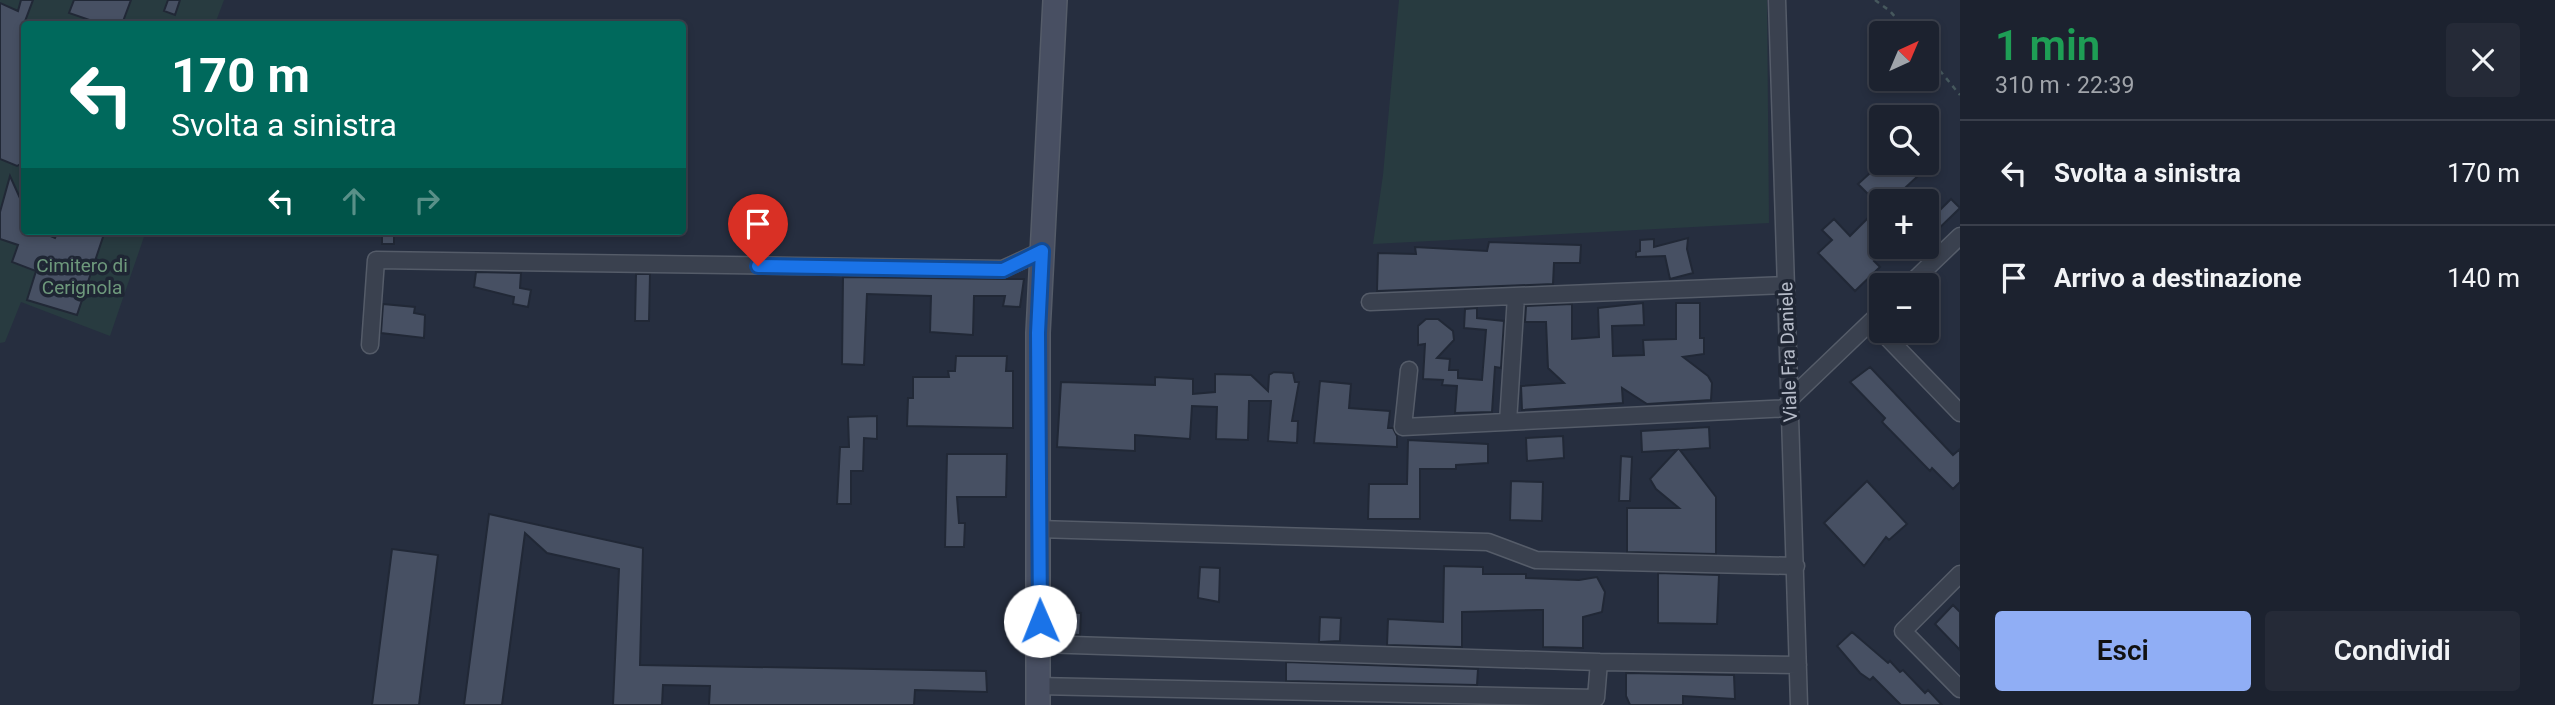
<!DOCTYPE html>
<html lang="it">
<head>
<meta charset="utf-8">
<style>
  body { margin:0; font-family:Roboto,sans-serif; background:#252a37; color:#f1f3f6; height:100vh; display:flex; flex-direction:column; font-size:26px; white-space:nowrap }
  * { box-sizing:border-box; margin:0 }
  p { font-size:23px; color:#a0a4aa }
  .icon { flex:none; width:38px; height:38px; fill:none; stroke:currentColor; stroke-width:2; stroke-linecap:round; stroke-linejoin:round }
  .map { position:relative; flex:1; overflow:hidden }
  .details { display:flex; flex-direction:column; background:#1c222f; width:595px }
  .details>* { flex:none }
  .guide { position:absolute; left:21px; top:21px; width:665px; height:214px; border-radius:7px; box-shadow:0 4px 10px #0003,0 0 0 2px #3a3f4b; background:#00695c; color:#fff; overflow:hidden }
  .needle { width:46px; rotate:44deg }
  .tools { position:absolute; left:1869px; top:21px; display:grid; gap:14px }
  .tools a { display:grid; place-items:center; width:70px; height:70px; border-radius:7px; background:#1c222f; box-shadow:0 4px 10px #0003,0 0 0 2px #3a3f4b; font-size:35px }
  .pin { position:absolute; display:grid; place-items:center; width:60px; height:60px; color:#fff; margin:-72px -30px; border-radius:50% 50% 50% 0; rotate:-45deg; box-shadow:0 0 7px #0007 }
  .pin .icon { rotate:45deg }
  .me { position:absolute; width:77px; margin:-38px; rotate:359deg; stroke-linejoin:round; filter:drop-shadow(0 0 5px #0008) }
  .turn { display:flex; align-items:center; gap:24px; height:147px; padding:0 35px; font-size:32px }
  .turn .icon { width:91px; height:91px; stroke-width:2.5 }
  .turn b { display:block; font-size:49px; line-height:60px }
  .lanes { display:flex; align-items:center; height:66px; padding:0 35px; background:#0003; justify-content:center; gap:35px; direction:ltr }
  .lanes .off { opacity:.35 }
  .round { display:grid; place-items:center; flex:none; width:74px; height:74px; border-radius:7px; background:#252a37 }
  .headline { display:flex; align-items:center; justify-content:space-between; height:119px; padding:0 35px }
  h1 { font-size:42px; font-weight:600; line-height:52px; color:#1e9e55 }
  .button { display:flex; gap:14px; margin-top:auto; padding:14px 35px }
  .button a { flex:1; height:80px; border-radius:7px; background:#90aef5; color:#111; font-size:28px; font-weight:600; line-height:80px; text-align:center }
  .button a+a { background:#252a37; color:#f1f3f6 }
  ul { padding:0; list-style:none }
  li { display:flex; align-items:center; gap:21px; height:105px; padding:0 35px; border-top:2px solid #3a3f4b }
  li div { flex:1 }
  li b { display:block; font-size:26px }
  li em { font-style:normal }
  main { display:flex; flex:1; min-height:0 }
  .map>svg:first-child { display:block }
</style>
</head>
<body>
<main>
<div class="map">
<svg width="1960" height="705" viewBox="0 0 1960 705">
  <rect width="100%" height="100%" fill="#262e3f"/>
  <path fill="#283b40" d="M0 0H224L215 24H24V231H146L110 336 21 302 5 342 0 343Z
    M1399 0H1767L1769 223 1373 244 1383 175Z"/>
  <path fill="#475063" stroke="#212836" stroke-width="2" d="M21 0H33L24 24V162L17 166 0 159V3L18 11Z
    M74 0H131L122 24H101L69 13Z
    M168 0H180L175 15 164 11Z
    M1881 163H1932L1906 187 1920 201H1875L1858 184Z
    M10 176 24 207V231H39L55 238 58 231H105L77 315 27 300 36 271 12 262 18 245 0 239V212Z
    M1951 199 1960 208 1927 240V208L1934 216Z
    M1881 205V254L1874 261 1880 267 1855 291 1818 253 1832 240 1822 230 1834 219 1850 236Z
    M382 231H394V244H382Z
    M1688 238 1687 249 1693 273 1670 279 1665 256 1636 257V252L1640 251V240L1654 239V247Z
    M1489 242 1581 245 1580 263H1554L1553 284 1377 291 1378 253 1416 254 1415 247 1487 251Z
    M476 272 521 273 520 288 531 290 528 307 513 304 514 297 474 287Z
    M636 274H650L649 321H635Z
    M843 277 1003 279H1024L1020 307 1003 306 1005 296H974L973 335 930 332 931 296 867 294 864 365 842 364Z
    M1643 303 1644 325 1612 326 1613 356 1644 355 1643 340 1676 339V303H1700V338H1704V354L1683 357 1708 376 1712 383 1711 400 1647 404 1622 388 1623 403 1522 410 1521 386 1564 383 1548 368 1546 322H1525L1526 306 1572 304V339L1599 337 1598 308Z
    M383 304 415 307 414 313 425 315 424 338 381 333Z
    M1477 308V318L1504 321 1501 368 1495 367 1492 412 1455 413 1457 386 1442 385 1443 380 1423 379 1425 344 1418 345V326L1426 319H1438L1453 331 1454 340 1437 358 1450 359 1449 370H1458V378L1482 380 1486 330 1464 328 1465 309Z
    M956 356H1007L1006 371H1013V428L907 426 908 398H913V377H949L948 371H955Z
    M1870 367 1953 455 1960 449V482L1953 489 1932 468 1930 471 1882 422 1885 418 1850 382Z
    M1274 372 1293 373 1295 382H1299L1292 421H1298L1297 443 1268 441 1271 401H1249L1248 440 1216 439 1217 407 1192 406 1190 439 1135 435V451L1057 447 1061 382 1155 385V377L1193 379V394L1215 392V374L1251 375 1268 391 1269 375Z
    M1320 381 1351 384 1349 408 1390 411 1388 428H1393L1397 436V447L1314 443Z
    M877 416V439L864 438 863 471H851V504H837L840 447H849L848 417Z
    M1709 427 1710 448 1680 450 1716 497V554L1627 552V508H1679L1656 489 1650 479 1677 450 1642 452 1641 431Z
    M1563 436 1564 458 1527 461 1526 438Z
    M1408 440 1488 444V463L1456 465V469H1420V519H1368L1369 484H1407Z
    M947 454H1007L1006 497H957L959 523H965L964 547H945Z
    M1621 456 1632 457 1630 501H1619Z
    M1511 481 1543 482 1542 521 1510 520Z
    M1867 481 1907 524 1889 540 1886 537 1864 566 1824 523Z
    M489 514 643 548 640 665 986 671 987 692 915 690 914 705H709L710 686 663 685 662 705H613L619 569 547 553 525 533 502 705H464Z
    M392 549 438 555 419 705H372Z
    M1444 566 1483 567V574H1526V578L1579 580 1597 577 1605 592 1602 612 1583 617V648L1543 647V610H1538L1462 612V647L1387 645 1388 619 1443 622Z
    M1200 567 1220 568 1219 602 1198 598Z
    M1658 573 1719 575 1717 624 1658 623Z
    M1953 605 1960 612V650L1935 624Z
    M1060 612 1081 613 1080 635 1059 634Z
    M1320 617 1341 618 1340 641 1319 642Z
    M1852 632 1888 663 1890 661 1900 672 1903 670 1925 693 1928 690 1942 705H1901L1873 677 1870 680 1860 673 1837 646Z
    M1286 662 1478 669 1477 685 1286 681Z
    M1626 673 1734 675 1735 699 1683 696V705H1630L1626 696Z"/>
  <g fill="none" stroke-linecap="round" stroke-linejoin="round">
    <defs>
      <path id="street" d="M1777 0 1799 705
        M1909 285 1960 236
        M1370 302 1785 285
        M1881 331 1960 413
        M370 345 376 260 1003 269 1042 251
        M1409 370 1403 427 1789 408
        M1789 400 1881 312
        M1508 422 1516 296
        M1037 529 1488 542 1536 560 1796 566
        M1960 574 1903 631 1960 689
        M1041 644 1599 662 1798 665
        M1037 686 1596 698 1599 662"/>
      <path id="secondary" d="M1038 705V333L1055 0"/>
    </defs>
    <use href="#street" stroke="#555c69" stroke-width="19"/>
    <use href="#secondary" stroke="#555c69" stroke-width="26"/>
    <path stroke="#46585d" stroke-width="2.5" stroke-dasharray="5 5" stroke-linecap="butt" d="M1875 0 1890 11 1909 33
      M1927 55 1960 95"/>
    <use href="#street" stroke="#3a414f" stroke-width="16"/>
    <use href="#secondary" stroke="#484f62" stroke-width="23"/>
  </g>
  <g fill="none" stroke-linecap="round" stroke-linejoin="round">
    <defs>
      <path id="route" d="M758 266 1003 270 1042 251 1038 333 1040 621"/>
    </defs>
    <use href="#route" stroke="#114b97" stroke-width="18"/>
    <use href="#route" stroke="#1a73e8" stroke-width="12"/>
  </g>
  <g text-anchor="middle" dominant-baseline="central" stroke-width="7" stroke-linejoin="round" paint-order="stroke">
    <g font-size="19" fill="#6e997c" stroke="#1f2634">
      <text x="82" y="265">Cimitero di<tspan x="82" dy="22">Cerignola</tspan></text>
    </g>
    <g font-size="19" fill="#b6bcc9" stroke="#1f2634">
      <text transform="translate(1788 352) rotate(-92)">Viale Fra Daniele</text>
    </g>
  </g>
</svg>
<div class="tools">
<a><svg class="needle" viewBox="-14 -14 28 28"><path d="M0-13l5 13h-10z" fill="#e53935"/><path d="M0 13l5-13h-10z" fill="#a0a4aa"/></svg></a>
<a><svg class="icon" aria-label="search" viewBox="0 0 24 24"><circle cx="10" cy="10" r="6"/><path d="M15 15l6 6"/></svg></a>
<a>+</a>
<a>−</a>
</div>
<div class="pin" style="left:758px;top:266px;background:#d93025"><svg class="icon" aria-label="arrive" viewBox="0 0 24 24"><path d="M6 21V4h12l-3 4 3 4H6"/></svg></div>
<svg class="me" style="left:1040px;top:621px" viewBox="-20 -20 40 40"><circle r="19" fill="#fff"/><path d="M0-13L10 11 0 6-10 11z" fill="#1a73e8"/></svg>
<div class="guide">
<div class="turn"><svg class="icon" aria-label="left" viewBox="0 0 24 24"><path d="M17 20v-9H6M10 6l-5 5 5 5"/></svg><div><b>170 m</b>Svolta a sinistra</div></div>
<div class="lanes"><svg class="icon" aria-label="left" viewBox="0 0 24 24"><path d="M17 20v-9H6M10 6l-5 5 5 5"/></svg><svg class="icon off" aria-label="ahead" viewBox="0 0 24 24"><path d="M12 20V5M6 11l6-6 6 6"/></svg><svg class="icon off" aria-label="right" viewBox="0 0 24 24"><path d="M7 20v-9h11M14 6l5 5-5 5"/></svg></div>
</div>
</div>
<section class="details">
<div class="headline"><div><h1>1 min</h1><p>310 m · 22:39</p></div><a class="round"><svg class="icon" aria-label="close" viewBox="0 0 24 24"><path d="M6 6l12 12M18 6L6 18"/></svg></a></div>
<ul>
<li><svg class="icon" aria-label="left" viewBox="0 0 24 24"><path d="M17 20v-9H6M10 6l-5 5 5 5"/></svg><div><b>Svolta a sinistra</b></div><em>170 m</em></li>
<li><svg class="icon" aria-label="arrive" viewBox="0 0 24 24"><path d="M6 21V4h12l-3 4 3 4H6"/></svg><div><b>Arrivo a destinazione</b></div><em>140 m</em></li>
</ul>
<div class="button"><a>Esci</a><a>Condividi</a></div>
</section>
</main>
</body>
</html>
